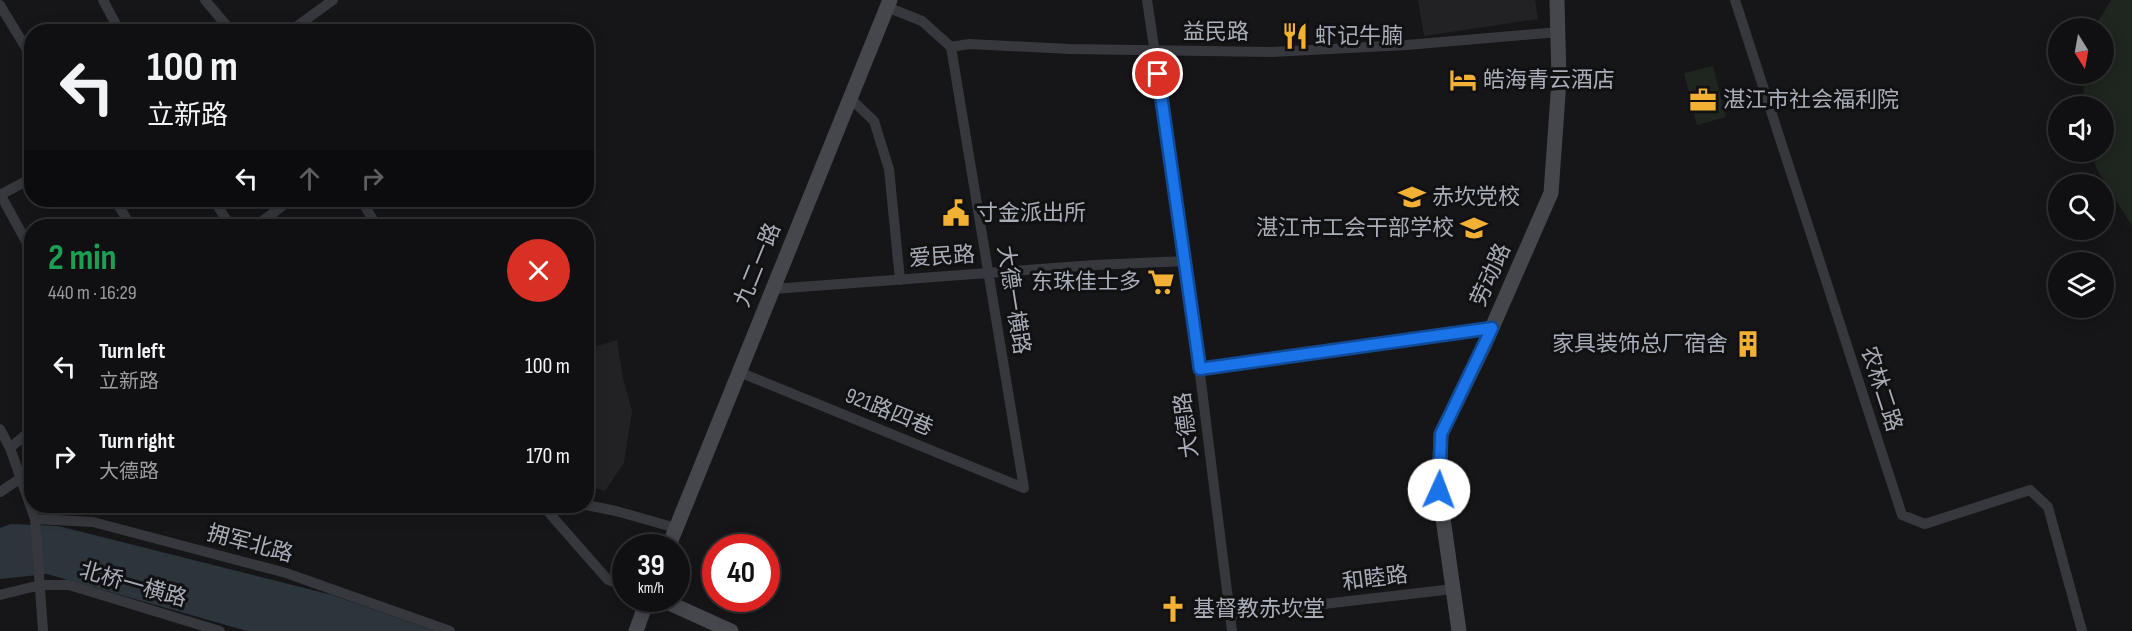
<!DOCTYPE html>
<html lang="en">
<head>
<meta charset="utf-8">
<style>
  body { margin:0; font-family:"Sofia Sans Condensed","Noto Sans SC",sans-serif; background:#19191b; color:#f1f3f6; height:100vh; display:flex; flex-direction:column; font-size:22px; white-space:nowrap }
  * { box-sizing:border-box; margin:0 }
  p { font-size:20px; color:#9c9d9f }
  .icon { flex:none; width:33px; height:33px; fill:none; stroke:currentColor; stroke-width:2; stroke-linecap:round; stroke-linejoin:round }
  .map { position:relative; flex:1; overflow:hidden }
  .sheet { position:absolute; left:24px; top:219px; width:570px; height:294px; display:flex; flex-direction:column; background:#101012; border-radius:24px; box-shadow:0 3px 15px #0003,0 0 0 2px #303032 }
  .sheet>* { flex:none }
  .top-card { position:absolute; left:24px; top:24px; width:570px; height:183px; border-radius:24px; box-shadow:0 3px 15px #0003,0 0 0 2px #303032; background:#101012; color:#f1f3f6; overflow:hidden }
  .needle { width:39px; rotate:169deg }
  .controls { position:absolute; left:2048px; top:18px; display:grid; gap:12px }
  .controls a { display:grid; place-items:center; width:66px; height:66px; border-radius:50%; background:#101012; box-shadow:0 3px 15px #0003,0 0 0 2px #303032; font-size:30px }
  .speed { position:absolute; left:612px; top:534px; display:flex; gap:12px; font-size:30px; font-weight:700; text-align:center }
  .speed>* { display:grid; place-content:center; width:78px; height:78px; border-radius:50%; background:#101012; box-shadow:0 3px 15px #0003,0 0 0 2px #303032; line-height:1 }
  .speed small { font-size:15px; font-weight:400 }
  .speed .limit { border:9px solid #d22; background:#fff; color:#111 }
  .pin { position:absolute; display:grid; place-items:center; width:51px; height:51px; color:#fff; margin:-26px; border:3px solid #fff; border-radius:50%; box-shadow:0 2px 6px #0007 }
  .me { position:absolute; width:66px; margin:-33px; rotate:2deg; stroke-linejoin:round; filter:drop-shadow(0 0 4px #0008) }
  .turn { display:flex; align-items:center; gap:21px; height:126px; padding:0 24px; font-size:27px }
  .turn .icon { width:78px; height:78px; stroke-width:2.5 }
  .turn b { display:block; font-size:42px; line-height:51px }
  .lanes { display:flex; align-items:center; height:57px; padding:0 24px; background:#0003; justify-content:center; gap:30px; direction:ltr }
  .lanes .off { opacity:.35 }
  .round { display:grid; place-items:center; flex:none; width:63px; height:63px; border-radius:32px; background:#19191b }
  .head { display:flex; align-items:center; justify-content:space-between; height:102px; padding:0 24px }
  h1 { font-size:36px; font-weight:700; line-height:45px; color:#1e9e55 }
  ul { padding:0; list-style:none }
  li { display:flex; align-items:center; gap:18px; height:90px; padding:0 24px }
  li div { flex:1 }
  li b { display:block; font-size:22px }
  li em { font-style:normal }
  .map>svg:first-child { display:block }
</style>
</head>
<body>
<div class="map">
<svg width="2132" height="631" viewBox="0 0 2132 631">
  <rect width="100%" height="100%" fill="#161618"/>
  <path fill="#222225" d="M1418 0H1535L1538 19 1424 36Z
    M617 340 623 378 632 411 624 463 605 491 587 486V349Z"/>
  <path fill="#1e261f" d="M2111 0H2132V226L2096 168 2093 152H2103V106H2083L2084 74H2103V28H2094Z
    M1713 66 1726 117 1697 125 1684 73Z"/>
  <path fill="#2c353c" d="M11 524 58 526 332 595 435 631H247L47 574 0 579V528Z"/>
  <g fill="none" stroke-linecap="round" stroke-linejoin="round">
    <path stroke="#37383d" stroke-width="10" d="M103 0 120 32
      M205 0 232 32
      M1147 0 1186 261 1232 631
      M1735 0 1902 515 1925 524 2030 490 2048 507 2082 631
      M0 5 32 58
      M887 7 922 21 951 47 969 44 1070 49 1272 52 1407 45 1558 32
      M289 32 333 0
      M951 47 1024 488
      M850 98 874 121 889 169 900 280
      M0 194 32 252
      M0 195 32 178
      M115 200 131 226
      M214 200 230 226
      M361 200 377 226
      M256 226 290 200
      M773 289 1094 265 1186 261
      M1200 369 1492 328
      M739 372 1024 488
      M0 429 10 448 35 519 43 631
      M10 448 32 429
      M0 492 21 478
      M586 505 616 511 676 528
      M543 506 608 580 626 586
      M35 519 93 522 286 573 450 631
      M0 595 40 585H69L220 631
      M1230 615 1453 589"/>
    <path stroke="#45474d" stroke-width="15" d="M668 548 890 0
      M658 598 731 631
      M636 631 648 598
      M1459 631 1439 490 1441 434 1484 346 1551 193 1559 81 1557 0"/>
  </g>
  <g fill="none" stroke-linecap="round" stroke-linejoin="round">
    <defs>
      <path id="route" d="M1158 74 1200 369 1492 328 1441 434 1439 490"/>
    </defs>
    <use href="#route" stroke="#114b97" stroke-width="15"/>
    <use href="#route" stroke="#1a73e8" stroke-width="10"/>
  </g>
  <defs>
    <symbol id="restaurant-bare" viewBox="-9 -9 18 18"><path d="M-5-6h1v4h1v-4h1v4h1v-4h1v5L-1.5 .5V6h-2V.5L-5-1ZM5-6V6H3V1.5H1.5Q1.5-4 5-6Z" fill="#f2b134" stroke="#111113" stroke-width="2.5" paint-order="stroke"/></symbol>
    <symbol id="hotel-bare" viewBox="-9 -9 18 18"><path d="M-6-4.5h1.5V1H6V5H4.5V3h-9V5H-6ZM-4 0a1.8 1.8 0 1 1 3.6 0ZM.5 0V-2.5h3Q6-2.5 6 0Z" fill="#f2b134" stroke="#111113" stroke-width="2.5" paint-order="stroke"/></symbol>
    <symbol id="office-bare" viewBox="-9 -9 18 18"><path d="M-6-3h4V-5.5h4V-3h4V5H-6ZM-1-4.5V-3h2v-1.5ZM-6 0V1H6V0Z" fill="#f2b134" stroke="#111113" stroke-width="2.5" paint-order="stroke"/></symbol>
    <symbol id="school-bare" viewBox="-9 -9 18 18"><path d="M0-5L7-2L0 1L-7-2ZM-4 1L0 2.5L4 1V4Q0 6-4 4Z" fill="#f2b134" stroke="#111113" stroke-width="2.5" paint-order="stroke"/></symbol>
    <symbol id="civic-bare" viewBox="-9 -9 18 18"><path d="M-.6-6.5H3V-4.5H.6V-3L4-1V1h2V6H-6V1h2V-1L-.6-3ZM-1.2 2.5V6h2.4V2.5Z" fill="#f2b134" stroke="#111113" stroke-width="2.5" paint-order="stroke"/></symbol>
    <symbol id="supermarket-bare" viewBox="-9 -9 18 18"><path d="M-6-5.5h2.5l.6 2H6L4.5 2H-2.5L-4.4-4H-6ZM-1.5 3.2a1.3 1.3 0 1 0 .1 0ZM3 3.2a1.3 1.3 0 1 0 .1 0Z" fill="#f2b134" stroke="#111113" stroke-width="2.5" paint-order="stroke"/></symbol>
    <symbol id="building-bare" viewBox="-9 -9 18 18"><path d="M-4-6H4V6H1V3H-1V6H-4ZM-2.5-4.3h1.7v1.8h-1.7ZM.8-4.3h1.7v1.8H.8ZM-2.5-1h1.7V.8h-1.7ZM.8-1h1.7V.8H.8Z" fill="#f2b134" stroke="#111113" stroke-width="2.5" paint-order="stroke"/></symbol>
    <symbol id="church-bare" viewBox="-9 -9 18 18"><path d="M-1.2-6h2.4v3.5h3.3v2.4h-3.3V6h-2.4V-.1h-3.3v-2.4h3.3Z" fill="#f2b134" stroke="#111113" stroke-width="2.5" paint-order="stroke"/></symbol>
  </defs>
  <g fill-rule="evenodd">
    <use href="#restaurant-bare" x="1276" y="17" width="38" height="38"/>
    <use href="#hotel-bare" x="1444" y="61" width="38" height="38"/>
    <use href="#office-bare" x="1684" y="81" width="38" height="38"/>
    <use href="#school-bare" x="1393" y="178" width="38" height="38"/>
    <use href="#civic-bare" x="937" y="194" width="38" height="38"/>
    <use href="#school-bare" x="1455" y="209" width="38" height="38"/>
    <use href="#supermarket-bare" x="1142" y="263" width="38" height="38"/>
    <use href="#building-bare" x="1729" y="325" width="38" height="38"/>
    <use href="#church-bare" x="1154" y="590" width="38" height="38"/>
  </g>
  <g text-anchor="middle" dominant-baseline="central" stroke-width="6" stroke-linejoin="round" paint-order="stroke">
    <g font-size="22" fill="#a8adb8" stroke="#111113">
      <text x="1216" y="32">益民路</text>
      <text transform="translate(942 257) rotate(-4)">爱民路</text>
      <text transform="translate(758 265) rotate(-68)">九二一路</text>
      <text transform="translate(1491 275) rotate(-66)">劳动路</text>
      <text transform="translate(1013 300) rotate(81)">大德一横路</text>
      <text transform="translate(1881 389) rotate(72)">农林二路</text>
      <text transform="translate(889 412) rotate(22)">921路四巷</text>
      <text transform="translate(1187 425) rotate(-97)">大德路</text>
      <text transform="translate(250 544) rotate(15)">拥军北路</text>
      <text transform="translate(1375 579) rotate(-7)">和睦路</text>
      <text transform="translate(133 585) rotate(16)">北桥一横路</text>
    </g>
    <g font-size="22" fill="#a8adb8" stroke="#111113" text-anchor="start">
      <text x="1315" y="36">虾记牛腩</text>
      <text x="1483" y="80">皓海青云酒店</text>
      <text x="1723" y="100">湛江市社会福利院</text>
      <text x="1432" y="197">赤坎党校</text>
      <text x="976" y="213">寸金派出所</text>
      <text x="1454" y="228" text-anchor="end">湛江市工会干部学校</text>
      <text x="1141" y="282" text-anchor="end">东珠佳士多</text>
      <text x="1728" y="344" text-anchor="end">家具装饰总厂宿舍</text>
      <text x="1193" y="609">基督教赤坎堂</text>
    </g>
  </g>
</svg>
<div class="controls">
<a><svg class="needle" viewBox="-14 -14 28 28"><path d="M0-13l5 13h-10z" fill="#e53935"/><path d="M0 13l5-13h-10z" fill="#9c9d9f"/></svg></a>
<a><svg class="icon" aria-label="sound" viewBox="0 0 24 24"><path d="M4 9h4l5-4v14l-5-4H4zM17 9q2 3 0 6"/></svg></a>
<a><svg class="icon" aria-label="search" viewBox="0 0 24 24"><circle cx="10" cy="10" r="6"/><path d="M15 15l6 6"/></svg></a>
<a><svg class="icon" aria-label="layers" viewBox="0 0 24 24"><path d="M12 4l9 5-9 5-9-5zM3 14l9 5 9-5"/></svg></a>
</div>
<div class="speed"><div>39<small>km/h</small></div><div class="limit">40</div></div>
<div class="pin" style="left:1158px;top:74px;background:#d93025"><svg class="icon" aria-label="arrive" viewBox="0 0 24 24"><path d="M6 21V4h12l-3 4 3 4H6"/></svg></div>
<svg class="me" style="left:1439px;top:490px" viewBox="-20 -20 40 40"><circle r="19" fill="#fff"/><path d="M0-13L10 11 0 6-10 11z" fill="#1a73e8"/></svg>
<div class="top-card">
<div class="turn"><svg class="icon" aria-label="left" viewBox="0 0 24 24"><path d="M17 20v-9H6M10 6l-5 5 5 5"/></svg><div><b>100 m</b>立新路</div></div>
<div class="lanes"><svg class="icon" aria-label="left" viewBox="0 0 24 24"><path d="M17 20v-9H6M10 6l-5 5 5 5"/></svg><svg class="icon off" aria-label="ahead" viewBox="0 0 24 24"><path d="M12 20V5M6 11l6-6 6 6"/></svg><svg class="icon off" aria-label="right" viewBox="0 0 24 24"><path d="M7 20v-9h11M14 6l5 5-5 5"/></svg></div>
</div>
<section class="sheet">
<div class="head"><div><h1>2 min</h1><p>440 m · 16:29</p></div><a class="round" style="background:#d93025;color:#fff"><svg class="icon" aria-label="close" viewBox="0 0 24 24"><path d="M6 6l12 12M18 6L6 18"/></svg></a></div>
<ul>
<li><svg class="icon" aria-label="left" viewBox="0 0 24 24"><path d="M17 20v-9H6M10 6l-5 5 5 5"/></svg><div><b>Turn left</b><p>立新路</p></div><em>100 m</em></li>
<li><svg class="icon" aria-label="right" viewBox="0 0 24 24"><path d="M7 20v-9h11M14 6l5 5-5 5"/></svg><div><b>Turn right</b><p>大德路</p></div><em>170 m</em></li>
</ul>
</section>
</div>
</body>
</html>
